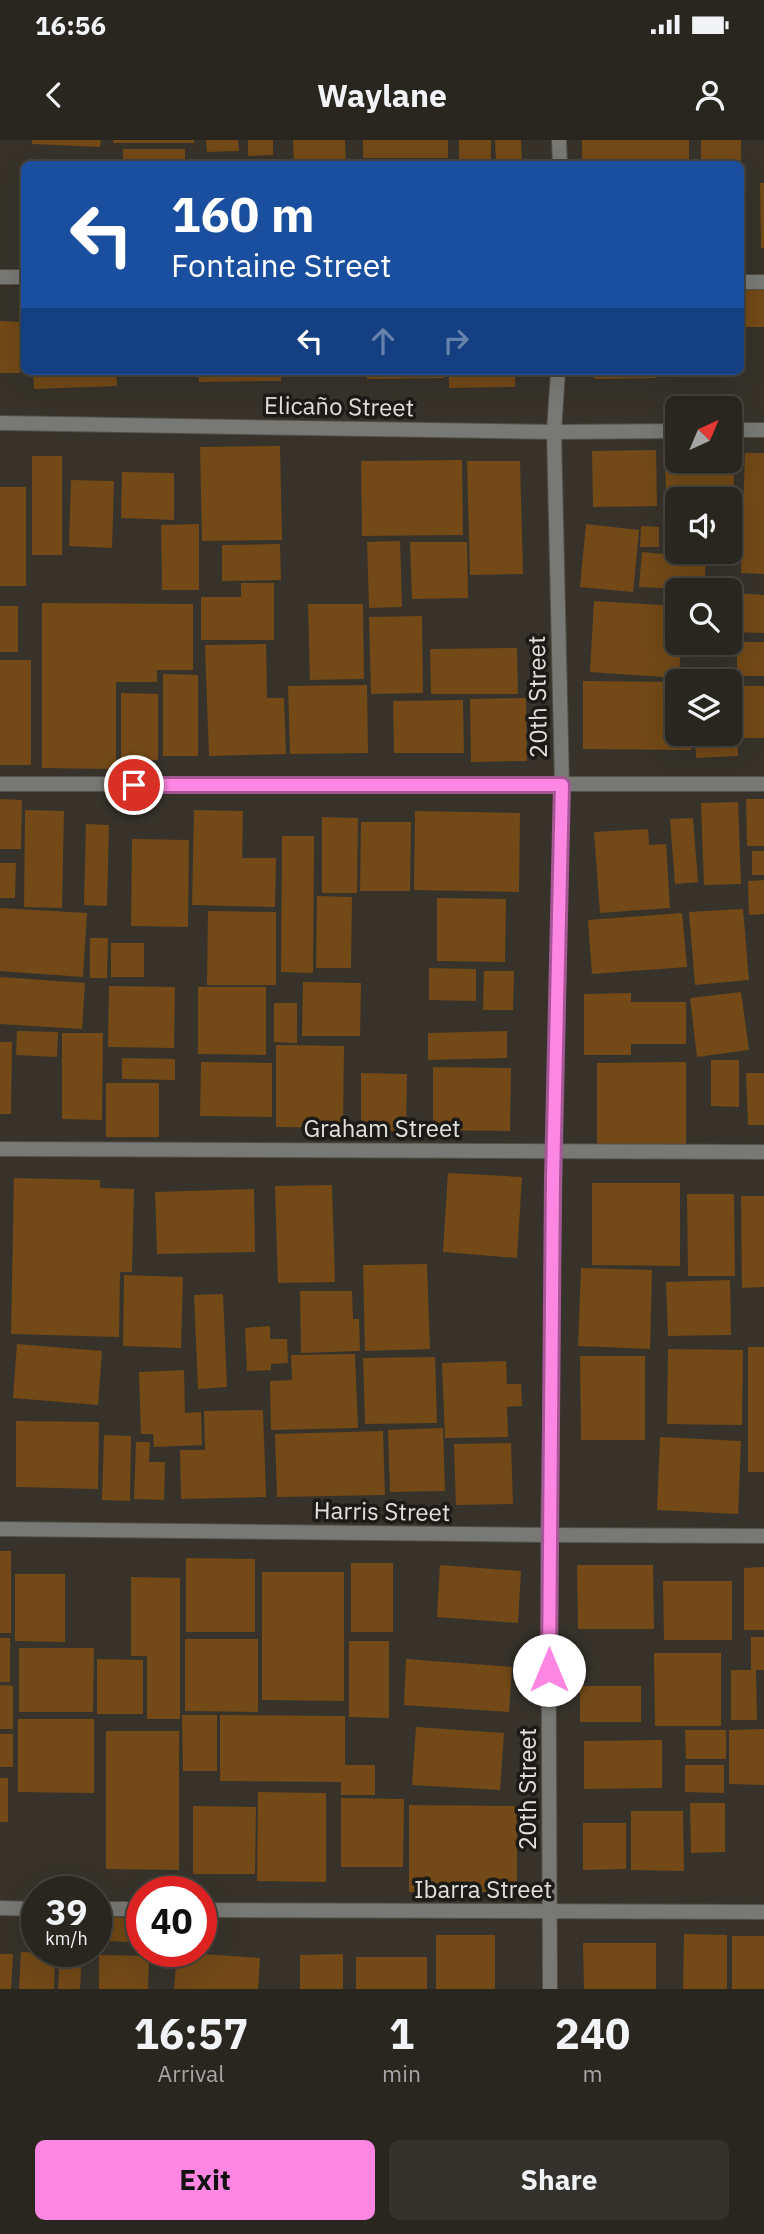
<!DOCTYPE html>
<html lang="en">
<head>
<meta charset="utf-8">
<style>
  body { margin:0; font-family:"IBM Plex Sans",sans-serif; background:#35322d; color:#f1f3f6; height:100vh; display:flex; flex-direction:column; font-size:26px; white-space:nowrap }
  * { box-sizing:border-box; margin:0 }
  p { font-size:23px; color:#a5a5a5 }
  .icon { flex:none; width:38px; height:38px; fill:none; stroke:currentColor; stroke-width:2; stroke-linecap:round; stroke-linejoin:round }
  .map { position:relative; height:1849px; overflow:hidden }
  .drawer { display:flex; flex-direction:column; background:#292620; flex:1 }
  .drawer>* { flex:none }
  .top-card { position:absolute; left:21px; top:21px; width:723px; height:214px; border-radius:10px; box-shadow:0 7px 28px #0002,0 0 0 2px #45433e; background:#1a4fa0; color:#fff; overflow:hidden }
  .needle { width:46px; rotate:44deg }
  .controls { position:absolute; left:665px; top:256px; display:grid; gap:14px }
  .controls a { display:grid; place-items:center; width:77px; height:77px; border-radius:10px; background:#292620; box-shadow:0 7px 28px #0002,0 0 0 2px #45433e; font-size:35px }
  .speed { position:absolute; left:21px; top:1736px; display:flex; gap:14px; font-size:35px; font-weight:700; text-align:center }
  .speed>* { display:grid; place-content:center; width:91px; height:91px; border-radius:50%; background:#292620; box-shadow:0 7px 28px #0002,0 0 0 2px #45433e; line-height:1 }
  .speed small { font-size:18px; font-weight:400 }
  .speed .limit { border:10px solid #d22; background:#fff; color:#111 }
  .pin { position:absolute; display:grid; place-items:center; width:60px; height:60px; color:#fff; margin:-30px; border:4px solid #fff; border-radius:50%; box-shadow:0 2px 7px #0007 }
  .me { position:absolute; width:77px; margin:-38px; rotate:0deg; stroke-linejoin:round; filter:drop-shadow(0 0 5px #0008) }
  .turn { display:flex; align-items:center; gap:24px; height:147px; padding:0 35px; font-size:32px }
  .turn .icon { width:91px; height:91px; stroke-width:2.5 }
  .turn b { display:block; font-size:49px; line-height:60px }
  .lanes { display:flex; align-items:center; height:66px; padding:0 35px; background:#0003; justify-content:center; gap:35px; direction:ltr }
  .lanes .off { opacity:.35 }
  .eta { display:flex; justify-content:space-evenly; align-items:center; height:119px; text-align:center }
  .eta b { font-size:42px; font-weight:800; line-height:49px }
  .primary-button { display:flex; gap:14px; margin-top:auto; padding:14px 35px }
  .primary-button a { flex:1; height:80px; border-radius:10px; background:#fd86e3; color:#111; font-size:28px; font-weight:800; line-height:80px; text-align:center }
  .primary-button a+a { background:#35322d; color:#f1f3f6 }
  .status { display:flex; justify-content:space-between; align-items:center; height:49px; padding:0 35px; background:#292620; direction:ltr }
  .status svg { height:19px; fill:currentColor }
  header { display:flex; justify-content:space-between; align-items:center; height:91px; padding:0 35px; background:#292620; font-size:32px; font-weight:800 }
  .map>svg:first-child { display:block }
</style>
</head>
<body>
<div class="status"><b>16:56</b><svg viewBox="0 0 49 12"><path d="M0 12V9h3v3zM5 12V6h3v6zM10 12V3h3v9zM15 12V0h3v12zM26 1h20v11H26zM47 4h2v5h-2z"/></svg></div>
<header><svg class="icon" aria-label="back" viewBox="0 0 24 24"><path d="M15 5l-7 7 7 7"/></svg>Waylane<svg class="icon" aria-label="person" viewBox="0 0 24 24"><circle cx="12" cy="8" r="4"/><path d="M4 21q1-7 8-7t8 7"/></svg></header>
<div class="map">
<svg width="764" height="1849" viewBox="0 0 764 1849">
  <rect width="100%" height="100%" fill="#37332b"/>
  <path fill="#724917" d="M32 0H101L100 7 32 4Z
    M113 0H194V3H113Z
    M206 0H238L239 11 207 12Z
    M248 0H273V15L248 16Z
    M293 0H345L346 24H294Z
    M363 0H448V18H363Z
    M459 0H491V22H459Z
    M495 0H521L522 22H496Z
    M582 0H689V24H582Z
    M701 0H741V24H701Z
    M123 9H185V24H123Z
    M47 19 110 20V24H47Z
    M276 20V24H243V21Z
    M760 43H764V108H761Z
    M764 144V187H740V145Z
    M0 181 20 182V233H0Z
    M33 231H116L117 246 34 249Z
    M198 231H281V241L199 242Z
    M287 231H360V235L287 236Z
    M366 231H443L444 238 367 239Z
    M449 231H515V247L449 248Z
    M594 231H656V238L594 239Z
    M280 306 282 400 202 401 200 307Z
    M656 310 657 366 593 367 592 311Z
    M745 313H764V434L741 433Z
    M32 316H62V415H32Z
    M462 320 463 395 362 396 361 321Z
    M467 321H520L523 434 470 435Z
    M733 324 736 381 730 382V359H677V384L668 385 665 328Z
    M122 332 174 333V380L121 378Z
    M71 340 114 341 112 408 69 406Z
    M0 347H26V446H0Z
    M199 384V450H162L161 385Z
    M586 384 639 390 633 452 580 447Z
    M641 386 659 387V407H640Z
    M400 401 402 467 369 468 367 402Z
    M410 402H467L468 458 412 459Z
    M280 404 281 440 222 441V405Z
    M642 412 706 418 704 450 639 447Z
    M241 443H274V500H201V457H241Z
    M736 453 764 455V493L734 492Z
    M594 461 677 466V502H681L679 538 590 532Z
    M42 463 193 464V530H157V542H116V629L42 628Z
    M308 464H363L364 539 310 540Z
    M0 466H18V512H0Z
    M422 476 423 553 371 554 369 477Z
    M737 502H764V536H737Z
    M266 504 267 558H284L286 614 209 616 205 505Z
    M517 508 518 554H431L430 509Z
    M0 520H31V625H0Z
    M163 534 198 535V616H163Z
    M583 541 677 542V593H691V610L583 609Z
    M367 545 368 613 290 614 288 546Z
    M741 546H764V598H742Z
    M730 549H735L738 616 696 618 695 593H730Z
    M121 553 158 554V620H121Z
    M526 558 527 621 471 622 470 559Z
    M463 560 464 613H394L393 561Z
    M0 659 22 660 21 709H0Z
    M746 659H764V706H747Z
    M738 662 741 744 704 745 701 663Z
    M25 670 64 671 62 768 24 767Z
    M194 670 243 671 242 718H276L275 767 192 765Z
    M415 671 520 673 519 752 414 750Z
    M322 677 358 678 357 753H322Z
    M693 678 698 742 675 744 670 679Z
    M361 682H411L410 751H360Z
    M86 684 109 685 107 766 84 765Z
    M648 689 649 705 666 704 670 768 600 773 594 692Z
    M282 696H314L313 833 281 832Z
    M132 699 189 700 188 787 131 786Z
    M752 711H764V735H752Z
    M0 723H16L15 758H0Z
    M764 740V774L749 775 748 741Z
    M317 756 352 757 351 828H316Z
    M437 758 506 759 505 822 437 821Z
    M0 768 87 773 83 837 0 831Z
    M743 769 749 840 695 845 689 772Z
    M208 771 276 772V845H207Z
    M682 773 687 827 592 834 588 780Z
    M90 798H108L107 838H90Z
    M111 803H144V837H111Z
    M429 828 476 829V861L429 860Z
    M484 831H514L513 870H483Z
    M0 837 85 843 82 889 0 884Z
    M303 842 361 843 360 896H302Z
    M109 846 175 847 174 908 108 907Z
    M198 847H266V915L198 914Z
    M741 852 749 910 697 917 690 858Z
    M631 853V862H686V904H631V915H584V854Z
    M274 863H297V903L274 902Z
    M17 891 58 892 57 917 16 915Z
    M507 891V918L428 920V893Z
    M62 893H103L102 980 62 979Z
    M0 902H12L11 974H0Z
    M276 905 344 906 343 988 276 987Z
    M122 918 175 919V940L122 939Z
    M711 920H739V967L711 966Z
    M201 922 272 923V977L200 976Z
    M686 922V1005H597V923Z
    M433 927 511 928 510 991 433 990Z
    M361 933 407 934 406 991H361Z
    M746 933H764V985H748Z
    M106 943H159V997H106Z
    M448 1033 522 1037 517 1118 443 1112Z
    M14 1038 100 1040V1048L134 1049 132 1132H120L119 1197 11 1194Z
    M592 1043H680V1126L592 1125Z
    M332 1045 335 1142 278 1143 275 1046Z
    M254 1049 255 1112 157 1114 155 1052Z
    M687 1054H734L735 1136H688Z
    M741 1056H764V1147L742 1148Z
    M427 1124 430 1209 365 1211 363 1125Z
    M581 1128 652 1130 650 1209 578 1206Z
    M124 1135 183 1137 181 1208 123 1206Z
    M730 1140 731 1195 668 1196 666 1142Z
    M300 1151H352L353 1179H359L360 1211 301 1213Z
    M223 1154 227 1247 198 1249 194 1155Z
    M270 1186V1199H287L288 1223 271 1224V1230L247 1231 245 1188Z
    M17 1204 102 1211 98 1265 13 1258Z
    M748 1207H764V1332H748Z
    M668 1209 743 1210 742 1285 667 1284Z
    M355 1214 358 1288 271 1290 270 1241 292 1240 291 1215Z
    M580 1216H645V1300H581Z
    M435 1217 437 1283 365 1284 363 1218Z
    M506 1221 507 1244H521L522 1266 507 1267 508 1297 445 1298 442 1223Z
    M184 1230 185 1273 201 1272 202 1305 154 1307 153 1294H141L139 1232Z
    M263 1270 266 1357 181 1359 180 1310H205L204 1271Z
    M16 1281 99 1282 98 1349 16 1347Z
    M443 1288 445 1351 390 1352 388 1290Z
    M383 1291 385 1355 277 1357 275 1294Z
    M104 1295 131 1296 130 1361 102 1360Z
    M660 1297 741 1301 738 1374 657 1370Z
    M136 1302H150L149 1322H165L164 1360 134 1359Z
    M511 1303 513 1364 456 1365 454 1304Z
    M0 1411H11V1493H0Z
    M186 1418 255 1419V1492H186Z
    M351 1423H393V1492H351Z
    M440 1425 521 1431 518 1483 437 1477Z
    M577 1425H653L654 1489H578Z
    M764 1427V1490H744V1428Z
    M262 1432H344V1561L262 1560Z
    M15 1434H65V1502L15 1501Z
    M131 1437 180 1438V1579H147V1516H131Z
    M663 1441H732V1500H664Z
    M751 1497H764V1530H756L757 1580H731V1530H751Z
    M0 1498H10V1542H0Z
    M185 1499H258V1572L185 1571Z
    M349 1501H389V1578L349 1577Z
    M19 1508H94L93 1572H19Z
    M654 1513H721V1586H655Z
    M97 1519 143 1520V1574H97Z
    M406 1519 512 1527 509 1572 404 1565Z
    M0 1545 13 1546V1589H0Z
    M580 1546H641V1582H580Z
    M182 1575H217V1631H183Z
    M220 1575 345 1576V1625H375V1655H341V1642L220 1641Z
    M18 1579H94V1653L18 1652Z
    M416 1587 504 1593 500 1650 412 1645Z
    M764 1589V1645L729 1644V1590Z
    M685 1590H726V1619H686Z
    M106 1591H179V1730L106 1729Z
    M0 1594H13V1627H0Z
    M662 1600V1648L584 1649V1601Z
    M685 1625H724V1653L685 1652Z
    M0 1638H8V1682H0Z
    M258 1652 326 1653V1742L257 1741Z
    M341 1658 404 1659 403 1727H341Z
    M690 1663H725V1712L691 1713Z
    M409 1665 517 1666V1752H409Z
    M193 1666 256 1667 255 1734H193Z
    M631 1671H683L684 1731 631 1730Z
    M583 1683H626V1729L583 1730Z
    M96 1776 142 1779V1803L96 1800Z
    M684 1794 727 1795V1849H683Z
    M436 1795H495V1849H436Z
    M732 1796H764V1849H732Z
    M583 1803H656V1849H584Z
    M60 1811H82L80 1849H58Z
    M21 1812 55 1813 54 1849H19Z
    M177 1812 260 1818 258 1849H174Z
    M0 1814H13L11 1849H0Z
    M343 1814V1849H300V1815Z
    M99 1815 149 1816 148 1849H99Z
    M356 1817H427V1849H356Z"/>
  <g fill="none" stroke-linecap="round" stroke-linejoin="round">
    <defs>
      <path id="service" d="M0 137H24
        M740 142H764"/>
      <path id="minor" d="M0 1009 764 1012
        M548 1395 764 1396
        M0 1768 37 1769
        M96 1769H142
        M201 1770 764 1772"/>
      <path id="tertiary" d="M559 0 560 24
        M0 283 554 292 677 291
        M730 290H764
        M0 644H764
        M0 1389 548 1395
        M550 1849 548 1395 562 645 554 292 558 231"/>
    </defs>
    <use href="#service" stroke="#524f47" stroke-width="16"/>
    <use href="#minor" stroke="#524f47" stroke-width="16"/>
    <use href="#tertiary" stroke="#524f47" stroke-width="16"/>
    <use href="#service" stroke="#787974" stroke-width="14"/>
    <use href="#minor" stroke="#787974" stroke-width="14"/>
    <use href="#tertiary" stroke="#787974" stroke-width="14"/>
  </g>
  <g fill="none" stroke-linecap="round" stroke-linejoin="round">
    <defs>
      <path id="route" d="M134 645H562L553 1039 549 1530"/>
    </defs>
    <use href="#route" stroke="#a45794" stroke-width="18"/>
    <use href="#route" stroke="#fd86e3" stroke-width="12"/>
  </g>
  <g text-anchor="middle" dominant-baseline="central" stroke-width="7" stroke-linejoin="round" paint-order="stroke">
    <g font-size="24" fill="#e1dfda" stroke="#1d1b17">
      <text transform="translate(339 266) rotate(1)">Elicaño Street</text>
      <text transform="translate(537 557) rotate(-91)">20th Street</text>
      <text x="382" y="988">Graham Street</text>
      <text transform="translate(382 1371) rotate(1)">Harris Street</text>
      <text transform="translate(527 1649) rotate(-90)">20th Street</text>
      <text x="483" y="1749">Ibarra Street</text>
    </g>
  </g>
</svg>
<div class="controls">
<a><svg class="needle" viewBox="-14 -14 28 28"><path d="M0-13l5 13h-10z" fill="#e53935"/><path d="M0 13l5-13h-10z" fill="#a5a5a5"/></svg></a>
<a><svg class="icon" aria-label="sound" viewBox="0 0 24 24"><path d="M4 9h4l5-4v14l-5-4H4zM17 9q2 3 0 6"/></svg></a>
<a><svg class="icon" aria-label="search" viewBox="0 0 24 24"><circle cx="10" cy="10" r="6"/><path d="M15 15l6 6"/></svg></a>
<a><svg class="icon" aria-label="layers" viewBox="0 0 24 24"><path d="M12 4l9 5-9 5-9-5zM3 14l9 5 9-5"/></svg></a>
</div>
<div class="speed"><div>39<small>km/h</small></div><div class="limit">40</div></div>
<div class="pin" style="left:134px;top:645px;background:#d93025"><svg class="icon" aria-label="arrive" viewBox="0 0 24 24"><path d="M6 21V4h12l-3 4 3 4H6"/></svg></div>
<svg class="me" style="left:549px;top:1530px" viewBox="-20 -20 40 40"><circle r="19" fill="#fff"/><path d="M0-13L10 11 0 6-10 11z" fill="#fd86e3"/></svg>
<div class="top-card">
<div class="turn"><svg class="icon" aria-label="left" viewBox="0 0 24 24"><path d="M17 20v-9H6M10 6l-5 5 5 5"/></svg><div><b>160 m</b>Fontaine Street</div></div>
<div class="lanes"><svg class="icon" aria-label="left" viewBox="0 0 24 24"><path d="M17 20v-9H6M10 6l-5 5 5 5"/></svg><svg class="icon off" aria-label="ahead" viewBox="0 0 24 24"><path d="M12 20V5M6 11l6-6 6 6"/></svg><svg class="icon off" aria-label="right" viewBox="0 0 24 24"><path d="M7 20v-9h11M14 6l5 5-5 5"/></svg></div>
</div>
</div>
<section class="drawer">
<div class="eta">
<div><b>16:57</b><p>Arrival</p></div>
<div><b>1</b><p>min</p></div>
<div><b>240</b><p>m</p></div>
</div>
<div class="primary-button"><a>Exit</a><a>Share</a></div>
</section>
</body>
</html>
